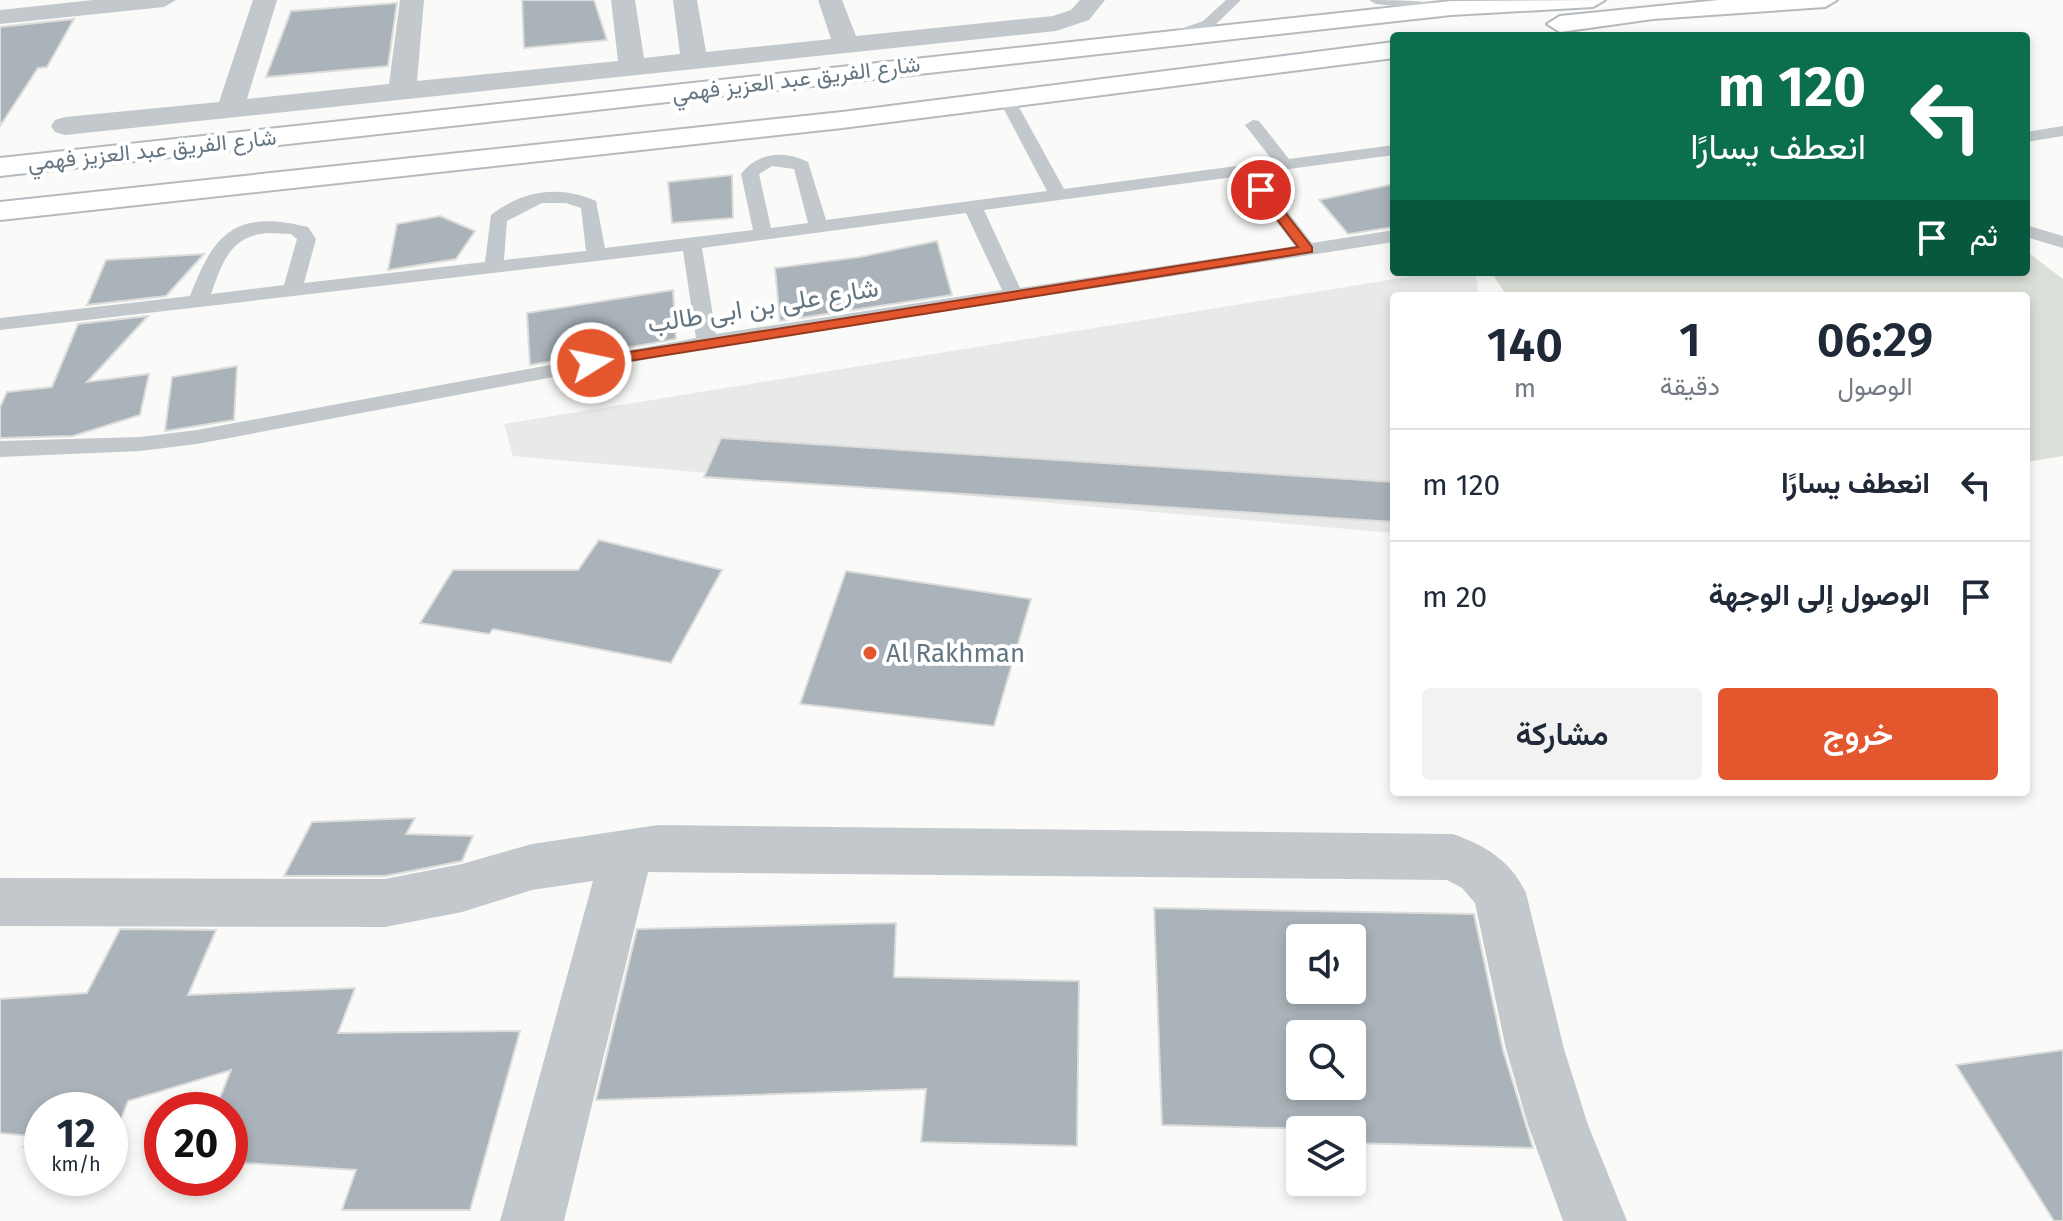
<!DOCTYPE html>
<html lang="ar">
<head>
<meta charset="utf-8">
<style>
  body { margin:0; font-family:"Fira Sans",Vazirmatn,sans-serif; background:#f2f2f3; color:#1f2937; direction:rtl; height:100vh; display:flex; flex-direction:column; font-size:30px; white-space:nowrap }
  * { box-sizing:border-box; margin:0 }
  p { font-size:26px; color:#747a83 }
  .icon { flex:none; width:44px; height:44px; fill:none; stroke:currentColor; stroke-width:2; stroke-linecap:round; stroke-linejoin:round }
  .map { position:relative; flex:1; overflow:hidden; direction:ltr }
  .side { position:absolute; left:1390px; top:292px; width:640px; height:504px; display:flex; flex-direction:column; background:#fff; border-radius:8px; box-shadow:0 4px 12px #0003; direction:rtl }
  .side>* { flex:none }
  .hud { position:absolute; left:1390px; top:32px; width:640px; height:244px; border-radius:8px; box-shadow:0 4px 12px #0003; direction:rtl; background:#0b6e4f; color:#fff; overflow:hidden }
  .fabs { position:absolute; left:1286px; top:924px; display:grid; gap:16px }
  .fabs a { display:grid; place-items:center; width:80px; height:80px; border-radius:8px; background:#fff; box-shadow:0 4px 12px #0003; font-size:40px }
  .speed { position:absolute; left:24px; top:1092px; display:flex; gap:16px; font-size:40px; font-weight:700; text-align:center }
  .speed>* { display:grid; place-content:center; width:104px; height:104px; border-radius:50%; background:#fff; box-shadow:0 4px 12px #0003; line-height:1 }
  .speed small { font-size:20px; font-weight:400 }
  .speed .limit { border:12px solid #d22; background:#fff; color:#111 }
  .pin { position:absolute; display:grid; place-items:center; width:68px; height:68px; color:#fff; margin:-34px; border:4px solid #fff; border-radius:50%; box-shadow:0 2px 8px #0007 }
  .me { position:absolute; width:88px; margin:-44px; rotate:80deg; stroke-linejoin:round; filter:drop-shadow(0 0 6px #0008) }
  .turn { display:flex; align-items:center; gap:28px; height:168px; padding:0 32px; font-size:36px }
  .turn .icon { width:104px; height:104px; stroke-width:2.5 }
  .turn b { display:block; font-size:56px; line-height:68px }
  .then { display:flex; align-items:center; height:76px; padding:0 32px; background:#0003; gap:16px; font-size:30px }
  .eta { display:flex; justify-content:space-evenly; align-items:center; height:136px; text-align:center }
  .eta b { font-size:48px; font-weight:600; line-height:56px }
  .button { display:flex; gap:16px; margin-top:auto; padding:16px 32px }
  .button a { flex:1; height:92px; border-radius:8px; background:#e4572e; color:#fff; font-size:32px; font-weight:600; line-height:92px; text-align:center }
  .button a+a { background:#f2f2f3; color:#1f2937 }
  ul { padding:0; list-style:none }
  li { display:flex; align-items:center; gap:24px; height:112px; padding:0 32px; border-top:2px solid #e0e1e3 }
  li div { flex:1 }
  li b { display:block; font-size:30px }
  li em { font-style:normal }
  .map>svg:first-child { display:block }
</style>
</head>
<body>
<div class="map">
<svg width="2063" height="1221" viewBox="0 0 2063 1221">
  <rect width="100%" height="100%" fill="#fafaf8"/>
  <path fill="#e8e9e9" d="M1438 272H1475L1479 296H1394V533L513 456 504 424Z"/>
  <path fill="#dadfd7" d="M2026 251 2063 279V456L2026 462V296H1507L1491 272H2026Z"/>
  <path fill="#aab3b9" stroke="#dcdcda" stroke-width="2" fill-rule="evenodd" d="M522 0H594L607 40 524 48Z
    M397 3 388 66 266 77 291 11Z
    M74 19 47 67 38 68 0 126V27Z
    M732 175 733 218 672 223 668 182Z
    M1394 184V227L1348 234 1319 200Z
    M440 216 475 231 456 259 388 270 397 224Z
    M937 241 952 295 780 321 775 268 860 257Z
    M204 254 166 296 87 305 106 260Z
    M673 290 676 339 530 365 527 313Z
    M148 316 87 382 149 374 140 415 73 436 0 438V407L7 392 52 387 78 324Z
    M237 366 234 420 165 431 172 377Z
    M721 438 1394 482V522L704 477Z
    M599 540 722 570 671 663 493 629 489 634 420 623 453 570H578Z
    M846 571 1031 599 994 726 800 704Z
    M415 818 406 834 473 836 462 861 385 876H284L312 822Z
    M1154 908 1474 914 1503 1050 1533 1148 1352 1143V1130L1162 1125ZM1300 938H1352V990H1300ZM1300 1034H1352V1086H1300Z
    M896 923 894 977 1079 981 1077 1146 921 1142 926 1089 596 1100 637 929Z
    M120 929 216 930 188 995 355 988 338 1033 520 1031 470 1210H342L356 1170 230 1162V1110H215L231 1070 128 1101 110 1147V1110H42V1149L24 1147 30 1136 0 1133V999L87 993Z
    M2063 1050V1221H2054L1956 1065Z"/>
  <g fill="none" stroke-linecap="round" stroke-linejoin="round">
    <defs>
      <path id="primary" d="M1605 0 1593 7 1451 15 0 176V158L1451 1Z
        M1719 0H1837L1825 7 1653 19 1560 32 1547 24 1560 16Z
        M1394 42V58L842 128 0 220V202L842 112Z"/>
    </defs>
    <use href="#primary" stroke="#b5babe" stroke-width="4"/>
    <path fill="#c3c8cc" fill-rule="evenodd" d="M1226 0H1241L1213 27 1161 44 1153 39 1203 21Z
      M1369 0C1392 0 1435 0 1454 8L1447 12 1376 4Z
      M1007 95 1015 100 1064 189 1273 161 1245 125 1253 120 1259 121 1289 159 1394 145V155L1258 173 1312 243 1394 230V242L707 348 197 444 140 451 0 457V441L140 437 197 430 696 338 683 251 0 330V318L190 296C214 233 235 209 308 227L316 239 304 283 485 262 491 215C523 190 559 185 596 201L605 248 753 230 741 174C758 152 785 150 808 162L826 220 1047 191 999 100ZM772 166 794 169 808 223 771 228 759 174ZM1241 176 1295 246 1020 288 984 210ZM542 203H566L581 208 586 251 504 260 507 221ZM966 213 1002 290 716 334 702 248ZM268 233 291 234 297 239 284 285 211 294C223 261 230 236 268 233Z
      M2063 126V136L2026 142V132Z
      M2026 225 2063 236V248L2026 237Z"/>
    <path fill="#c3c8cc" fill-rule="evenodd" d="M93 0H176L164 7 0 24V10Z
      M253 0H277L247 99 389 84 400 0H424L417 81 618 61 611 0H635L644 58 680 54 673 0H697L706 52 831 39 818 0H842L856 36 1053 16 1071 10 1080 0H1105L1089 20 1056 31 65 135 55 132 51 126 55 120 65 117 219 102Z
      M658 825 1453 834C1486 846 1510 860 1526 893L1564 1049 1588 1125 1627 1221H1563L1528 1125 1506 1049 1475 903 1462 888 1447 880 648 872 564 1221H500L593 881 532 890 462 912 385 927 0 926V878L385 879 462 864 532 844Z"/>
    <use href="#primary" fill="#fff" fill-rule="evenodd"/>
  </g>
  <path fill="#e4572e" stroke="#94391e" stroke-width="2" d="M1257 188H1266L1312 247V252L591 367 584 363 591 358 1298 247 1257 193Z"/>
  <circle fill="#e4572e" stroke="#fff" stroke-width="3" cx="870" cy="653" r="8"/>
  <g text-anchor="middle" dominant-baseline="central" stroke-width="8" stroke-linejoin="round" paint-order="stroke">
    <g font-size="22" fill="#657683" stroke="#fff">
      <text transform="translate(796 79) rotate(-7)">شارع الفريق عبد العزيز فهمي</text>
      <text transform="translate(152 150) rotate(-6)">شارع الفريق عبد العزيز فهمي</text>
    </g>
    <g font-size="26" fill="#657683" stroke="#fff">
      <text transform="translate(763 306) rotate(-9)">شارع على بن ابى طالب</text>
    </g>
    <g font-size="26" fill="#657683" stroke="#fff" text-anchor="start">
      <text x="886" y="653">Al Rakhman</text>
    </g>
  </g>
</svg>
<div class="fabs">
<a><svg class="icon" aria-label="sound" viewBox="0 0 24 24"><path d="M4 9h4l5-4v14l-5-4H4zM17 9q2 3 0 6"/></svg></a>
<a><svg class="icon" aria-label="search" viewBox="0 0 24 24"><circle cx="10" cy="10" r="6"/><path d="M15 15l6 6"/></svg></a>
<a><svg class="icon" aria-label="layers" viewBox="0 0 24 24"><path d="M12 4l9 5-9 5-9-5zM3 14l9 5 9-5"/></svg></a>
</div>
<div class="speed"><div>12<small>km/h</small></div><div class="limit">20</div></div>
<div class="pin" style="left:1261px;top:190px;background:#d93025"><svg class="icon" aria-label="arrive" viewBox="0 0 24 24"><path d="M6 21V4h12l-3 4 3 4H6"/></svg></div>
<svg class="me" style="left:591px;top:363px" viewBox="-20 -20 40 40"><circle r="17" fill="#e4572e" stroke="#fff" stroke-width="3"/><path d="M0-11L8 9 0 5-8 9z" fill="#fff"/></svg>
<div class="hud">
<div class="turn"><svg class="icon" aria-label="left" viewBox="0 0 24 24"><path d="M17 20v-9H6M10 6l-5 5 5 5"/></svg><div><b>120 m</b>انعطف يسارًا</div></div>
<div class="then">ثم<svg class="icon" aria-label="arrive" viewBox="0 0 24 24"><path d="M6 21V4h12l-3 4 3 4H6"/></svg></div>
</div>
<section class="side">
<div class="eta">
<div><b>06:29</b><p>الوصول</p></div>
<div><b>1</b><p>دقيقة</p></div>
<div><b>140</b><p>m</p></div>
</div>
<ul>
<li><svg class="icon" aria-label="left" viewBox="0 0 24 24"><path d="M17 20v-9H6M10 6l-5 5 5 5"/></svg><div><b>انعطف يسارًا</b></div><em>120 m</em></li>
<li><svg class="icon" aria-label="arrive" viewBox="0 0 24 24"><path d="M6 21V4h12l-3 4 3 4H6"/></svg><div><b>الوصول إلى الوجهة</b></div><em>20 m</em></li>
</ul>
<div class="button"><a>خروج</a><a>مشاركة</a></div>
</section>
</div>
</body>
</html>
